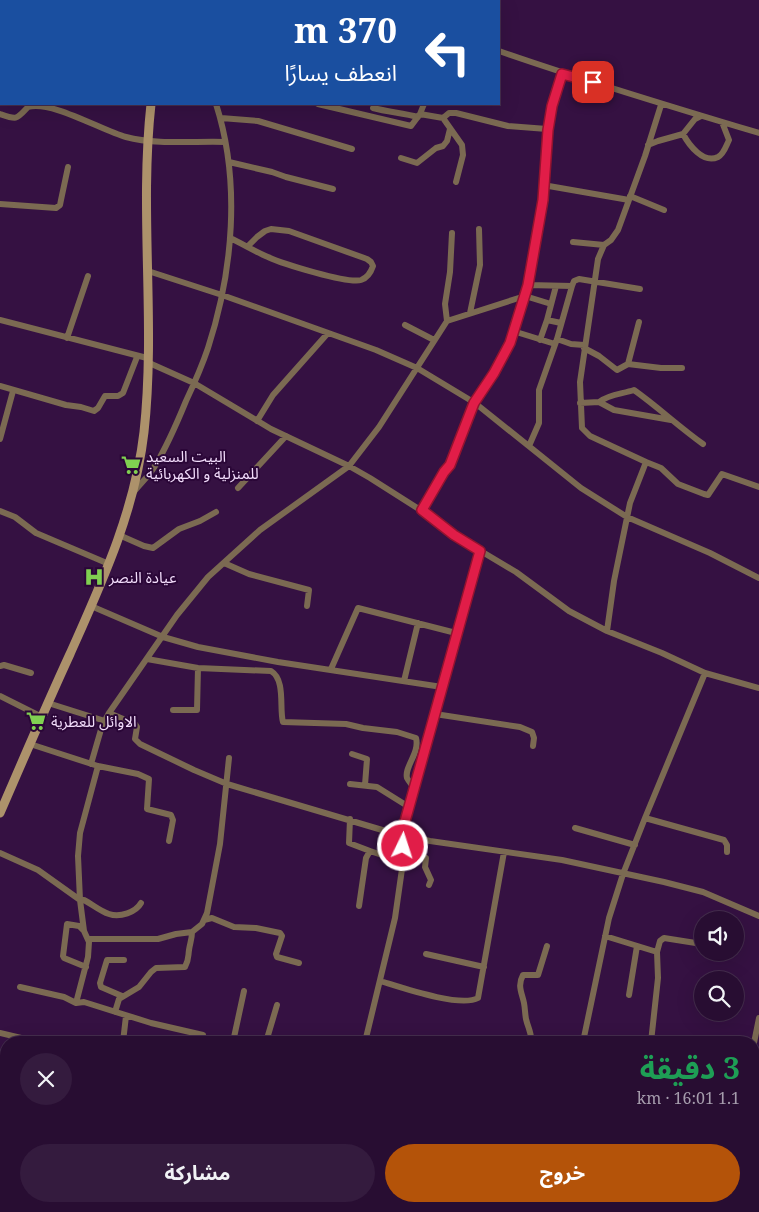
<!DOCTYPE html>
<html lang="ar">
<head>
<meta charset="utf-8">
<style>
  body { margin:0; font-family:"Noto Serif","Noto Sans Arabic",serif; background:#341b3e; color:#f1f3f6; direction:rtl; height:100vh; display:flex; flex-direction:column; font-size:19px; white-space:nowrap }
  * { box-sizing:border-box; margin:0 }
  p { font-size:16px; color:#a59cac }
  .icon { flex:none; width:28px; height:28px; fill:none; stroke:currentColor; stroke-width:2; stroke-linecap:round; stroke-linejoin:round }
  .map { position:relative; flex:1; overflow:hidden; direction:ltr }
  .sheet { position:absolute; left:0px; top:1036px; width:760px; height:176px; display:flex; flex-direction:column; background:#280d32; border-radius:20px 20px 0 0; box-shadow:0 5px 20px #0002,0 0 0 1px #442d4d; direction:rtl }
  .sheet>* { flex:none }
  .banner { position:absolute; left:0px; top:0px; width:500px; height:105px; box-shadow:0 5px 20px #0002,0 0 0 1px #442d4d; direction:rtl; background:#1a4fa0; color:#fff; overflow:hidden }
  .tools { position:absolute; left:694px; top:911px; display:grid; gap:10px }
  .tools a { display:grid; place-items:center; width:50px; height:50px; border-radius:50%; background:#280d32; box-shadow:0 5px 20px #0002,0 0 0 1px #442d4d; font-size:25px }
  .pin { position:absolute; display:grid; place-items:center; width:42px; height:42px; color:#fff; margin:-21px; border-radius:10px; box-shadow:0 2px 8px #0006 }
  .me { position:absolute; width:55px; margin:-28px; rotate:4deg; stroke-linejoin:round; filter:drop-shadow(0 0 4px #0008) }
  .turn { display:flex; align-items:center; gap:18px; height:105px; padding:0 20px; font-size:22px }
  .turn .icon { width:65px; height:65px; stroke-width:2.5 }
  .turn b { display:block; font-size:35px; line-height:42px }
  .round { display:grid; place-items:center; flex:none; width:52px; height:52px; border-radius:26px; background:#341b3e }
  .headline { display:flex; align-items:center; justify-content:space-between; height:85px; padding:0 20px }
  h1 { font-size:30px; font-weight:700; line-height:38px; color:#1e9e55 }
  .cta { display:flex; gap:10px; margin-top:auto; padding:10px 20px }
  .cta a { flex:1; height:58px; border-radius:30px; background:#b45309; color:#fff; font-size:20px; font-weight:700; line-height:58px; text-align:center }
  .cta a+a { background:#341b3e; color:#f1f3f6 }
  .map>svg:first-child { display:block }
</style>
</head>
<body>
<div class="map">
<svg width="759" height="1212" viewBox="0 0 759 1212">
  <rect width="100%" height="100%" fill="#351142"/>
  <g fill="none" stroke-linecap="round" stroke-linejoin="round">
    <path stroke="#7b6a52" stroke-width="6" d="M334 0 338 1
      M499 51C585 81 672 107 759 133
      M318 104 411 126 420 114 424 104
      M373 108C388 112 403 113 418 117
      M0 114C17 120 16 120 28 107 51 100 101 130 126 137 156 145 194 141 225 142
      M420 114 443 118 449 113H456L508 126 547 129
      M221 118 258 121 352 149
      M443 118 462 145 463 155 456 182
      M683 134 695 119 701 116
      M648 145 658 141 683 134C689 145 703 164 718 157 724 154 726 146 729 140L722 122
      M401 158 417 163 436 148 443 146 447 141 450 129
      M229 162 272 172 286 177 333 189
      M543 185 629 200
      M630 196 664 210
      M0 204 56 208 60 205 61 200 68 167
      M230 238C243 244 256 252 268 257 283 264 348 284 361 280 367 278 371 272 373 266L371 262 367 259 289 231 271 229 265 231 257 237 248 246
      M573 242 604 245
      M148 271 222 295 376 350 417 368 475 403 581 488 627 517 710 553 759 578
      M528 285 572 286 574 281 579 279 640 289
      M470 313 480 265 479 229
      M0 320 147 358
      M547 320 561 323
      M447 321 445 304 450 272 452 233
      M405 325 434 340
      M513 331 555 344
      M67 338 88 276
      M557 339 571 344 584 345
      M540 340 547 320 556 286
      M584 348 599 356 617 370 628 364 661 368H682
      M147 362 194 383 271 429 349 466 370 478 422 511 454 535 516 572 569 611 607 631 662 653 705 673 759 688
      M628 364 639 322
      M0 386 66 405 81 407 94 411 98 408 105 396H118L123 393 137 357
      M599 402C609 394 622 394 634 390 658 407 679 427 703 444
      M580 403 599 402 614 410 671 420
      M257 421 273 395 328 333
      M0 439 13 391
      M529 446 539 423V390L557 339 572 286
      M646 462 661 468 678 484 704 494 708 495 722 474 759 487
      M238 488 286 436
      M133 493C140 484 149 476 155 466 167 446 177 423 186 401 194 384 202 366 208 348 233 271 241 182 216 104
      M0 511 15 517 36 533 109 564
      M422 511 444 472 450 465 475 403 494 373 510 343 528 285 543 200 547 129 552 106 562 73
      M119 535 144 546 153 548 179 529 200 521 216 512
      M224 563 249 574 309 590 307 606
      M91 606 163 637 198 647 278 662 442 687
      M607 631 614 581 630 503 646 462 590 436 582 428 580 382 598 259 604 245 611 240 618 230 645 156 661 105
      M147 659 198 668 271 671C286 680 279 709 283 722L346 724 363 728 397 732 416 738C420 753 404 767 407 778 409 782 412 785 414 788
      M0 666 4 665 31 673
      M331 669 358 608 456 633
      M404 681 418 623
      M0 696 42 717
      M48 703 105 721
      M173 710H197L198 668
      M109 713 135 724 137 727 135 739 140 744 194 770 227 784 389 832 430 841 562 860 664 882 703 892 759 916
      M435 714 520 727 532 732 534 738 533 746
      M30 744 98 766 138 774 149 779 147 809 171 815 173 820 169 841
      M352 754 367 759 365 785
      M91 764 102 726 109 713 177 615 208 577 260 530 349 466 379 427 447 321 525 296 551 304
      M98 766 80 833 78 856 80 900H84C92 904 100 911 109 914 120 918 136 912 141 903
      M350 784 377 787 409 807
      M645 818 724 840 727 845V852
      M350 819 349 843 370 851
      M575 828 635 845
      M403 847 426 858 425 867 431 880 429 885
      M0 853 38 870 80 900 84 931 89 942 88 957 76 1003
      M359 906 366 858 370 851 403 862
      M204 920 212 918 234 927 256 928 280 933 282 936 276 954 277 957 299 963
      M83 930 79 926 67 924 63 956 64 958 86 967
      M605 936 657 952
      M88 939H158L176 934 192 932 202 924 207 913 220 844 229 758
      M426 954 484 967
      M380 981C400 987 460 1008 478 998L504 852
      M20 987 64 997 76 1003 84 1002 151 1023 203 1035
      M629 995 637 946
      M122 996 101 987 100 983 107 960H124
      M115 1012 119 999 139 987 151 972 156 968 185 967C189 960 188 957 189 950 190 943 192 939 192 932
      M0 1033 38 1042
      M123 1042 126 1016
      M233 1042 244 991
      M266 1042 277 1005
      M365 1042 395 918 403 862 404 825 480 551
      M531 1042C532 1033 528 1028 526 1019 525 1014 525 1008 524 1003 522 993 517 986 523 975H538L547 946
      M583 1042 609 918 623 874 645 818 705 673
      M651 1042 658 978 657 952 660 941 664 938 702 944
      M754 1043 759 1018
      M754 1080 759 1082
      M754 1126 759 1127
      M0 1129 6 1132
      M754 1166 759 1167
      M0 1187 6 1185
      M22 1206 23 1212
      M213 1206 233 1212
      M336 1206 359 1212
      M466 1206 482 1212
      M733 1206 753 1212
      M96 1212 97 1206
      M106 1212 110 1206
      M238 1212 239 1206
      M432 1212 433 1206
      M534 1212 535 1206"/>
    <path stroke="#ad926b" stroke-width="9" d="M180 1 181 0
      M0 7H1
      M0 813C23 760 46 706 70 654 102 582 135 511 144 432 156 323 139 213 151 104"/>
  </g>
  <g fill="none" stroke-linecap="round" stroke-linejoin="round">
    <defs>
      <path id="route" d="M403 846 404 825 480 551 454 535 422 510 444 472 450 465 474 403 494 373 510 343 528 285 543 200 548 130 552 106 562 74 593 82"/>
    </defs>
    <use href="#route" stroke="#92132f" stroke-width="12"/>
    <use href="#route" stroke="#e11d48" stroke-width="9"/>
  </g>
  <defs>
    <symbol id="supermarket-bare" viewBox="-9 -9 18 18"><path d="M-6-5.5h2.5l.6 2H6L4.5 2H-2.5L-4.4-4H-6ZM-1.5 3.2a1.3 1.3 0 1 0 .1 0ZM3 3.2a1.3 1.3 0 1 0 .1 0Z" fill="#80d051" stroke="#2a0637" stroke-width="2.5" paint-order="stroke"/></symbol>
    <symbol id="hospital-bare" viewBox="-9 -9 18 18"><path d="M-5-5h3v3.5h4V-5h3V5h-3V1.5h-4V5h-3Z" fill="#80d051" stroke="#2a0637" stroke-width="2.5" paint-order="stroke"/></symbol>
  </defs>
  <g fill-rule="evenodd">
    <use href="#supermarket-bare" x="117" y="451" width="28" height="28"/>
    <use href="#hospital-bare" x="80" y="563" width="28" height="28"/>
    <use href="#supermarket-bare" x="22" y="707" width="28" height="28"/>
  </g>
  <g text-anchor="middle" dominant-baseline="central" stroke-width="4" stroke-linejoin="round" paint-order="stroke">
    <g font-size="15" fill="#f2ddfb" stroke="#2a0637" text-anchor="start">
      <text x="146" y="456">البيت السعيد<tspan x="146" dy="17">للمنزلية و الكهربائية</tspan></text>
      <text x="109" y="577">عيادة النصر</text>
      <text x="51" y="721">الاوائل للعطرية</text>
    </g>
  </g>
</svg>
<div class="tools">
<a><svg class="icon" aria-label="sound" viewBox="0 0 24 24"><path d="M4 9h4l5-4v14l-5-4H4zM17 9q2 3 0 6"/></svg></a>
<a><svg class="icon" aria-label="search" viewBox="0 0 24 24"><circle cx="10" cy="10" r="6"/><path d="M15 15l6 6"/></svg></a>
</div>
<div class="pin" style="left:593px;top:82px;background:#d93025"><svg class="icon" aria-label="arrive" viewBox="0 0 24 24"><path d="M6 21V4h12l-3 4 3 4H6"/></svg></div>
<svg class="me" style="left:403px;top:846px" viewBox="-20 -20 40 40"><circle r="17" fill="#e11d48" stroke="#fff" stroke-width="3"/><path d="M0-11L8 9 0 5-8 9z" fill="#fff"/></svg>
<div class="banner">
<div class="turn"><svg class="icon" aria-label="left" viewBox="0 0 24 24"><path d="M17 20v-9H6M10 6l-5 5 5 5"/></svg><div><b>370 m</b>انعطف يسارًا</div></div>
</div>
<section class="sheet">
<div class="headline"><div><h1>3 دقيقة</h1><p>1.1 km · 16:01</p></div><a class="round"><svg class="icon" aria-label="close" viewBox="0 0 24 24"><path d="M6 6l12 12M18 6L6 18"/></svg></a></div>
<div class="cta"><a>خروج</a><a>مشاركة</a></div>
</section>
</div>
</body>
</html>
